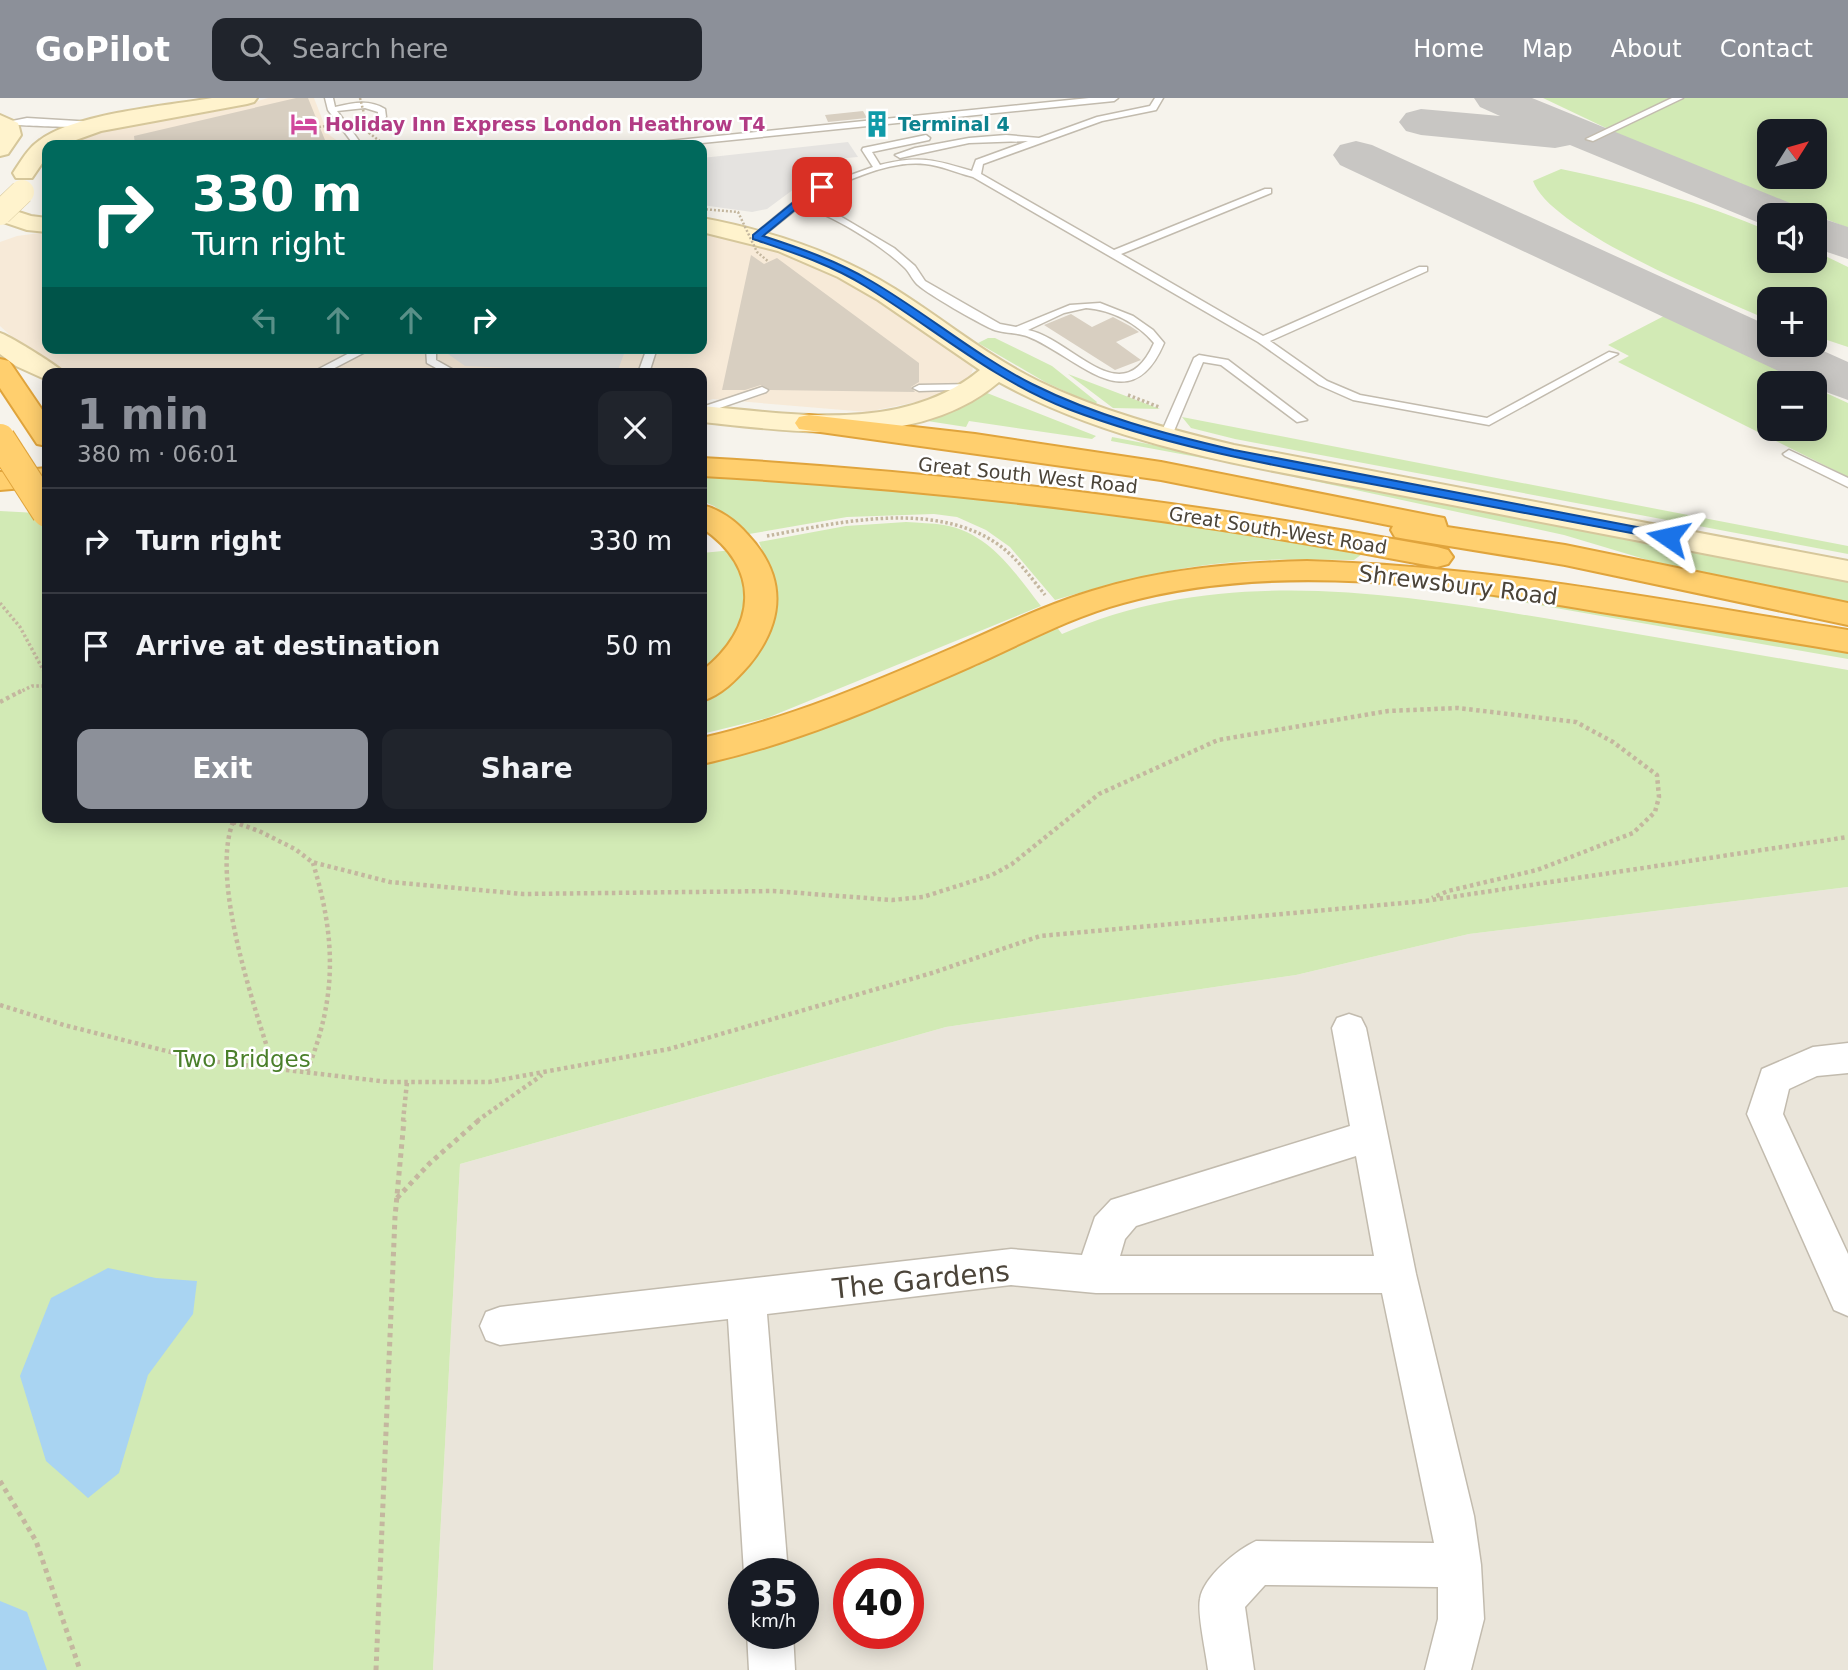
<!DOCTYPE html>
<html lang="en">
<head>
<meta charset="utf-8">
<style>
  body { margin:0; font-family:"DejaVu Sans",sans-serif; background:#20242c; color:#f1f3f6; height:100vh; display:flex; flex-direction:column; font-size:26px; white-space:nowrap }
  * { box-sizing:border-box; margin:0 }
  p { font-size:23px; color:#9ea1a6 }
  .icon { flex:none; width:38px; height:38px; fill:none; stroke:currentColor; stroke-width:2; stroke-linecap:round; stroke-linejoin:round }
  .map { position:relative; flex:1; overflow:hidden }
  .drawer { position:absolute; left:42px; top:270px; width:665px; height:455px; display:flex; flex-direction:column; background:#171b24; border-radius:14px; box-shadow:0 4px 18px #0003 }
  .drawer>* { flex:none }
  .top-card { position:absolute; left:42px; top:42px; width:665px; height:214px; border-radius:14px; box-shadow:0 4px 18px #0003; background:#00695c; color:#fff; overflow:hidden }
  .needle { width:46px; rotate:53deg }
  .fabs { position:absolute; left:1757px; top:21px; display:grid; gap:14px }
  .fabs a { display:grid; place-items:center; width:70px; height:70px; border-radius:14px; background:#171b24; box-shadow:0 4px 18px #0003; font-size:35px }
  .speed { position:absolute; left:728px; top:1460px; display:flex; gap:14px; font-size:35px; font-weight:700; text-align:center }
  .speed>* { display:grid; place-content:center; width:91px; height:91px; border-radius:50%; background:#171b24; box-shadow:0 4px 18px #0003; line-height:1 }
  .speed small { font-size:18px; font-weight:400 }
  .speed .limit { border:10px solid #d22; background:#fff; color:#111 }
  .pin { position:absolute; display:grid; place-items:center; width:60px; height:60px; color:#fff; margin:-30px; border-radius:14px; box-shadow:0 4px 10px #0006 }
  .me { position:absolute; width:77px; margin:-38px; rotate:281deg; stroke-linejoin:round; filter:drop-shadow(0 0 5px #0008) }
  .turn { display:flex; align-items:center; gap:24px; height:147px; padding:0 35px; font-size:32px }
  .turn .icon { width:91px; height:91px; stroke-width:2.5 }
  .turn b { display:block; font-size:49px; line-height:60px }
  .lanes { display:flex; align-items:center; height:66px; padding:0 35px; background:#0003; justify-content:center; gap:35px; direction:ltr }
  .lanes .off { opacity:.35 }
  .round { display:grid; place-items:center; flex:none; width:74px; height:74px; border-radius:14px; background:#20242c }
  .overview { display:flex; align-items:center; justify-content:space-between; height:119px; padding:0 35px }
  h1 { font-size:42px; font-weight:800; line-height:52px; color:#8c9099 }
  .action { display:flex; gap:14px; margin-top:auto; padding:14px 35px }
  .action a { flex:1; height:80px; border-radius:14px; background:#8c9099; color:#fff; font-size:28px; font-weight:800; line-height:80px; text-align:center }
  .action a+a { background:#20242c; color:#f1f3f6 }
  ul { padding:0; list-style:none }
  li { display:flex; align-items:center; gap:21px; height:105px; padding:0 35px; border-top:2px solid #363941 }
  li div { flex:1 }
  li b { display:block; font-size:26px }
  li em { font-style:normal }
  header { display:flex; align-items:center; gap:42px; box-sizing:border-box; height:98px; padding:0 35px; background:#8c9099; color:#fff }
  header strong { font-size:33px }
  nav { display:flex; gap:38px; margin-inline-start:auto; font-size:24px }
  .search { width:490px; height:63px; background:#20242c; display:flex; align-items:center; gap:18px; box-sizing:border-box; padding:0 24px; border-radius:14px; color:#9ea1a6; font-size:26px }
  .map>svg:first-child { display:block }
</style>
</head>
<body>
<header>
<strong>GoPilot</strong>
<div class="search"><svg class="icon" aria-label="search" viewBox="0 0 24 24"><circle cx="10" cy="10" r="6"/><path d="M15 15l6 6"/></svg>Search here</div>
<nav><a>Home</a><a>Map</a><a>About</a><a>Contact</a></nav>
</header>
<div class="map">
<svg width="1848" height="1572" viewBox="0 0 1848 1572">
  <rect width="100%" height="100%" fill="#f6f3ec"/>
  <path fill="#eae5da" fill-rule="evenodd" d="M1848 789V1572H433L460 1066 946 929 1296 877 1469 836ZM744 1475H803V1535H744ZM849 1475H908V1535H849Z"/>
  <path fill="#f7ead8" d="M268 0H314L328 36 343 47H62L103 33 225 12Z
    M47 134V250H702V135L771 150 856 186 965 259 973 271 968 285 946 298 867 314 713 301 702 304V275H73L55 268 23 249 0 228V144L17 138Z"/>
  <path fill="#d2eab5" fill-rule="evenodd" d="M1543 0H1848V130L1627 40ZM1769 33H1815V79H1769Z
    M1561 71C1633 86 1702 104 1769 133V163H1815V153L1848 169V249L1815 238V201H1769V222C1719 200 1550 132 1533 83Z
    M1664 218 1806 285H1769V331H1815V290L1848 305V379L1618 264 1629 258 1608 247Z
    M988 240H995L1052 268 1097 304 1095 307 1045 284 978 245Z
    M1068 276 1160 311 1113 310Z
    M982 293 1096 338 1092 341 969 323 966 329 908 320Z
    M1182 319 1848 448V456L1235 341 1191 330Z
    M1112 339 1848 481V504L1651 463 1564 437 1240 367 1111 343Z
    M702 373 1042 401 1354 451 1362 456 1354 462C1315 462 1275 460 1235 464 1173 469 1115 484 1055 502L1010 449 986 432 957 419 934 416 847 419 749 436 714 408 702 403Z
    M0 413 37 415 47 429V719H702V660L732 654 1053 524 1062 536C1223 465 1400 496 1567 524 1661 540 1754 556 1848 572V789L1469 836 1296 877 946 929 460 1066 433 1572H0Z
    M906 424C919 425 932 425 944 427 990 435 1015 475 1041 508L767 620 702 636V602L709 598 773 508V480L759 444 846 428Z
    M733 452C738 464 745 476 747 489 754 521 726 556 702 574V455Z
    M1247 479 1390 481 1848 550V561L1440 490C1363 483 1287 479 1210 487 1162 492 1116 507 1070 521L1144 495Z"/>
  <path fill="#e5e3e0" d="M848 44 858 59 846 60 813 77 767 111 752 114 702 107V60Z
    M448 250H626L617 275 465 268 448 256Z"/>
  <path fill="#a9d4f2" d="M108 1170 156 1180 197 1183 193 1216 148 1277 119 1375 88 1400 46 1363 20 1278 51 1200Z"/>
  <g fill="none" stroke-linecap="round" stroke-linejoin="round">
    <path fill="#a9d4f2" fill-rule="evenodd" d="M0 1503 27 1514 47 1572H0Z"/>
    <path fill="#c8c6c3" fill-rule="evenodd" d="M1474 0H1532L1795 107 1802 117H1769V129L1570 47 1555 50 1421 37 1406 33 1399 24 1406 15 1421 11 1500 18 1480 9Z
      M1356 43 1372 47 1769 228V247H1810L1848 264V302L1815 290V285H1804L1340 67 1333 57 1340 47Z
      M1815 118 1848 129V161L1815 150Z"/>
  </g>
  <path fill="#d8cfc1" d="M296 0H308L327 47H135L134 38Z
    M863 13 867 20 828 24 825 17Z
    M751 157 764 166 777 160 919 265V284L911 289 915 294 770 292 761 287 745 292H722Z
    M1071 216 1092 229 1113 219 1130 228 1139 234 1116 244 1141 262 1115 272 1044 227Z"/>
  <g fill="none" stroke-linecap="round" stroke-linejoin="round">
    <defs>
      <path id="lane" d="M325 0H333L335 9C353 5 369 1 385 11L386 19 376 28 352 33 362 47H354L328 12ZM365 10 378 14V18L370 24 349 29 337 13Z
        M1089 0H1118L1114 3 682 47H655L659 44Z
        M1155 0H1163L1156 12 1102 23 983 66 981 76 1114 152 1265 91H1271V95L1121 156 1263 238 1419 169H1427V173L1270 243 1327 283 1360 297 1487 320 1609 254 1618 256 1489 327 1353 302 1319 287 1258 244 973 79C957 75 940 67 925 66 887 62 847 84 813 97L805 104 823 108 894 150 915 168 925 183 1000 226 1016 229 1070 207 1100 205 1133 218 1153 232 1164 245C1130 325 1078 259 1029 239 1017 234 1004 236 992 231 977 224 929 197 918 187 913 183 910 175 905 170 883 148 830 115 800 108L759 141 751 139 807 93 839 81 823 71V67H829L848 78 873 69 862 52 863 50 926 37 930 40 929 42 872 54 880 67C920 57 934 62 972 73L976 62 1028 43 969 45 900 60 895 57 915 50 969 40 1006 37 1039 40 1097 19 1150 8ZM1086 210C1112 212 1137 225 1154 245 1122 317 1074 242 1028 232L1064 215Z
        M1672 0H1683L1593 43 1586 41Z
        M27 20 94 24 98 27 94 30C80 29 7 28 2 25Z
        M359 250H373L325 275H311Z
        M426 250H436V262L459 275H445L427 265Z
        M647 250H657L649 275H638Z
        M1199 257 1228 262 1307 322 1297 324 1221 267 1203 264 1171 340 1169 342H1161L1159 340 1194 260Z
        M976 286 980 287V291L919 293 913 290 919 287Z
        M762 289 768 292 766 294 702 316V309Z
        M1789 352 1848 380V389L1785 358 1783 356Z"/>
      <path id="street" d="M1349 916 1361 920 1366 930 1416 1176 1474 1418 1481 1467 1484 1521 1471 1572H1425L1438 1521V1489L1265 1487 1245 1509 1254 1572H1208C1206 1554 1197 1516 1200 1501 1203 1479 1238 1451 1256 1443L1434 1445 1382 1195H1096L1011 1187 767 1216 788 1475H744L728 1221 500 1247 486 1242 480 1228 486 1214 500 1209 1011 1151 1082 1157 1095 1119 1111 1102 1350 1028 1332 930 1337 920ZM1356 1058 1374 1158H1120L1125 1141 1136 1128Z
        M1848 945V975L1817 978 1789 991 1783 1016 1848 1156V1218L1834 1212 1747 1016 1762 971 1813 949Z
        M747 1535H793L795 1572H749Z"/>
      <path id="secondary" d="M212 0H257L254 4 247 6 101 33 62 47H47V58L32 80H16L13 75C21 63 28 50 40 42 77 15 166 8 212 0Z
        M0 17 18 25 21 37 8 56 0 58Z
        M0 108 31 118 47 120V134L27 132 0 123Z
        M702 120C771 133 836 154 895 191 943 221 987 258 1038 283 1100 313 1167 331 1234 347L1848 463V483C1697 454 1546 425 1395 396 1261 370 1120 351 999 284 919 352 799 334 702 324V308C794 316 903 336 980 272L878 202 838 179 778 153 702 134Z
        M0 235C8 237 60 269 64 275H47V282L16 268 0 256Z"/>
      <path id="highway" d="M0 261 9 263 47 319V348L37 346 0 290Z
        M809 317 975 336 1161 364 1433 418 1444 420 1447 429 1565 447 1848 505V527L1565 467 1406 441 1395 439 1391 432 1393 428 1161 382 799 331 795 325 799 319Z
        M702 360C949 374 1193 404 1437 449L1448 452 1453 459 1448 466 1437 469C1194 422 949 392 702 378Z
        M47 370V388L0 392V374Z
        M702 407C719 411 736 423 747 436 787 478 785 523 749 567 736 582 721 597 702 603V573C757 530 762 470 702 430Z
        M1307 463C1489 468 1669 503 1848 532V554C1766 540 1684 527 1601 514 1446 488 1279 462 1123 505 1074 518 1027 543 981 564 890 604 799 645 702 666V640C790 620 872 585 955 549 1001 529 1045 507 1092 493 1162 471 1234 465 1307 463Z"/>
    </defs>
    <use href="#lane" stroke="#c2bbae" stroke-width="3"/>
    <use href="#street" stroke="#c2bbae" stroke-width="3"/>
    <use href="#secondary" stroke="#d6c79b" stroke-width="4"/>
    <use href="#highway" stroke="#e0a43c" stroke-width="4"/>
    <path stroke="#c4b79f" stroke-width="3.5" stroke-dasharray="2.5 2.5" stroke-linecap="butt" d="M1128 297 1159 309
      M767 438C836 425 923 404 988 440 1012 453 1029 477 1045 497
      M0 505 20 529 47 579
      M18 595 32 588H47"/>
    <path stroke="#c4b79f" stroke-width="4.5" stroke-dasharray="3.5 3.5" stroke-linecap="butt" d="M0 604 21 593
      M220 719 259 733 295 751 312 764 390 784 523 796 773 793 892 802 923 799 992 777 1012 766 1099 696 1218 642 1388 613 1458 610 1576 624 1613 644 1657 677 1659 699 1655 714 1633 735 1537 772 1448 793 1432 800
      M233 724C210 783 255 910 274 971
      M0 907 64 927 202 962 388 984H489L669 951 932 875 1040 838 1425 803 1848 739
      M307 973C337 899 336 841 313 765
      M403 1023 407 984
      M477 1023 542 977"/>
    <path stroke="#c4b79f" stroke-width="5" stroke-dasharray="4.5 4.5" stroke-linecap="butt" d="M397 1100 430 1065 479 1022
      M0 1383 36 1443 80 1572
      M376 1572 395 1119 404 1022"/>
    <use href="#lane" fill="#fff" fill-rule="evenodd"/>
    <use href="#street" fill="#fff" fill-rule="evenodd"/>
    <use href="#secondary" fill="#fff3cd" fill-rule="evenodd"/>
    <use href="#highway" fill="#ffcf6e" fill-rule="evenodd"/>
    <defs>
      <path id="secondary-bridge" d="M0 115 22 94"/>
      <path id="highway-bridge" d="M0 341 47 414"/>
    </defs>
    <use href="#secondary-bridge" stroke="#d6c79b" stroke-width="25" stroke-linecap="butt"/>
    <use href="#highway-bridge" stroke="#e0a43c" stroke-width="32" stroke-linecap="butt"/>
    <path stroke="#c4b79f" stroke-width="2.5" stroke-dasharray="2 2" stroke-linecap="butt" d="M360 0 369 35 385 47
      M319 29 365 22
      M702 111 738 114 757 154 769 164"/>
    <use href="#secondary-bridge" stroke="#fff3cd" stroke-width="24"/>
    <use href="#highway-bridge" stroke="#ffcf6e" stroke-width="30"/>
  </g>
  <path fill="#1a73e8" stroke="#114b97" stroke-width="2" d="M819 87 827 89 813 97 763 138C800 150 837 163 871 183 926 215 975 257 1032 286 1096 318 1165 336 1234 352L1668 435 1674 439 1668 442C1565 423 1463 403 1361 384 1261 365 1163 347 1068 311 993 282 932 229 865 188 830 166 791 154 753 141V137L807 93Z"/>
  <defs>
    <symbol id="hotel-bare" viewBox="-9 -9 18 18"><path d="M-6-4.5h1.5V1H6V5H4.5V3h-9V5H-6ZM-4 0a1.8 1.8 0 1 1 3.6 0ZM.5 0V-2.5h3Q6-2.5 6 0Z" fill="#d1479c" stroke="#fff" stroke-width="2.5" paint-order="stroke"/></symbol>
    <symbol id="building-bare" viewBox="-9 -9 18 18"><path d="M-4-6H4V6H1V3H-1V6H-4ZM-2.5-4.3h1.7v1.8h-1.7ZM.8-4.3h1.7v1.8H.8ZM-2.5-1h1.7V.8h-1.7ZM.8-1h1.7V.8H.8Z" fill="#0f9aa8" stroke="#fff" stroke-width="2.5" paint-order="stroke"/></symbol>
  </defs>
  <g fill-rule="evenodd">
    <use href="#hotel-bare" x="285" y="7" width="38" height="38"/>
    <use href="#building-bare" x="858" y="7" width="38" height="38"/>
  </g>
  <g text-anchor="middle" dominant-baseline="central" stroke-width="5" stroke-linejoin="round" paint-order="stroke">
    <g font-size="19" font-weight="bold" fill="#b23c85" stroke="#fff" text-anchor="start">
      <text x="325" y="26">Holiday Inn Express London Heathrow T4</text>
    </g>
    <g font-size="19" font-weight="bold" fill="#0d838f" stroke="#fff" text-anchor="start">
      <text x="898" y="26">Terminal 4</text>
    </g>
    <g font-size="19" fill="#4b4439" stroke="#fff">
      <text transform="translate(1028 377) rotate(6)">Great South West Road</text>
      <text transform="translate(1278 432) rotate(9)">Great South-West Road</text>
    </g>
    <g font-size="23" fill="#4b4439" stroke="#fff">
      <text transform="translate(1458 487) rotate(7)">Shrewsbury Road</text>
    </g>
    <g font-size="23" fill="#4a7f2a" stroke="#fff">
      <text x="242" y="961">Two Bridges</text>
    </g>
    <g font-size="28" fill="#4b4439" stroke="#fff">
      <text transform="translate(921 1182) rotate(-6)">The Gardens</text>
    </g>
  </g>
</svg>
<div class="fabs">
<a><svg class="needle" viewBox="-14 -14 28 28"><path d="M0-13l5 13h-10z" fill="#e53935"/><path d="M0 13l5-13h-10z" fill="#9ea1a6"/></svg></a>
<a><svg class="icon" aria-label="sound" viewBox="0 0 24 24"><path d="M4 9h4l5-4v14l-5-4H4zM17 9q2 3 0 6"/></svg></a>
<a>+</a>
<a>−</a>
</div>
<div class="speed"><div>35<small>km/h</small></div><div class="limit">40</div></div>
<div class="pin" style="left:822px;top:89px;background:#d93025"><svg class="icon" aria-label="arrive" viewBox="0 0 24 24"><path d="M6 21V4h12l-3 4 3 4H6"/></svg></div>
<svg class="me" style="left:1668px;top:439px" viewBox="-20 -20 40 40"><path d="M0-17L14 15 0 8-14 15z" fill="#1a73e8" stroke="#fff" stroke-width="4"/></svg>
<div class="top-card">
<div class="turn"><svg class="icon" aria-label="right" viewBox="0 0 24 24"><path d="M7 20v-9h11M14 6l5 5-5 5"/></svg><div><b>330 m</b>Turn right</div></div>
<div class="lanes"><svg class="icon off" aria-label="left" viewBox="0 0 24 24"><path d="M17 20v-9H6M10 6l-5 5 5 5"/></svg><svg class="icon off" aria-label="ahead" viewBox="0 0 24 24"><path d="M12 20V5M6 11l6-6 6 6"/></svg><svg class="icon off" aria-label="ahead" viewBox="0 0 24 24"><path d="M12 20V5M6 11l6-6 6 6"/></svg><svg class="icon" aria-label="right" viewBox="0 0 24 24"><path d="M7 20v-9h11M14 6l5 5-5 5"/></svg></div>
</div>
<section class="drawer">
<div class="overview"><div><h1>1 min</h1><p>380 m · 06:01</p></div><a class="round"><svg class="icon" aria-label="close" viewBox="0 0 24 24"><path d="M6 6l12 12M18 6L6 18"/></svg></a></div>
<ul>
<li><svg class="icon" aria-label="right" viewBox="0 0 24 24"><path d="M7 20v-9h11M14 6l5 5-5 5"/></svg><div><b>Turn right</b></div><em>330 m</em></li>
<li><svg class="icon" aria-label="arrive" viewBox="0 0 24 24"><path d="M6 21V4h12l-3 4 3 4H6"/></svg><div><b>Arrive at destination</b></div><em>50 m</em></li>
</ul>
<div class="action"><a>Exit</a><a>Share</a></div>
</section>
</div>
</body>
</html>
